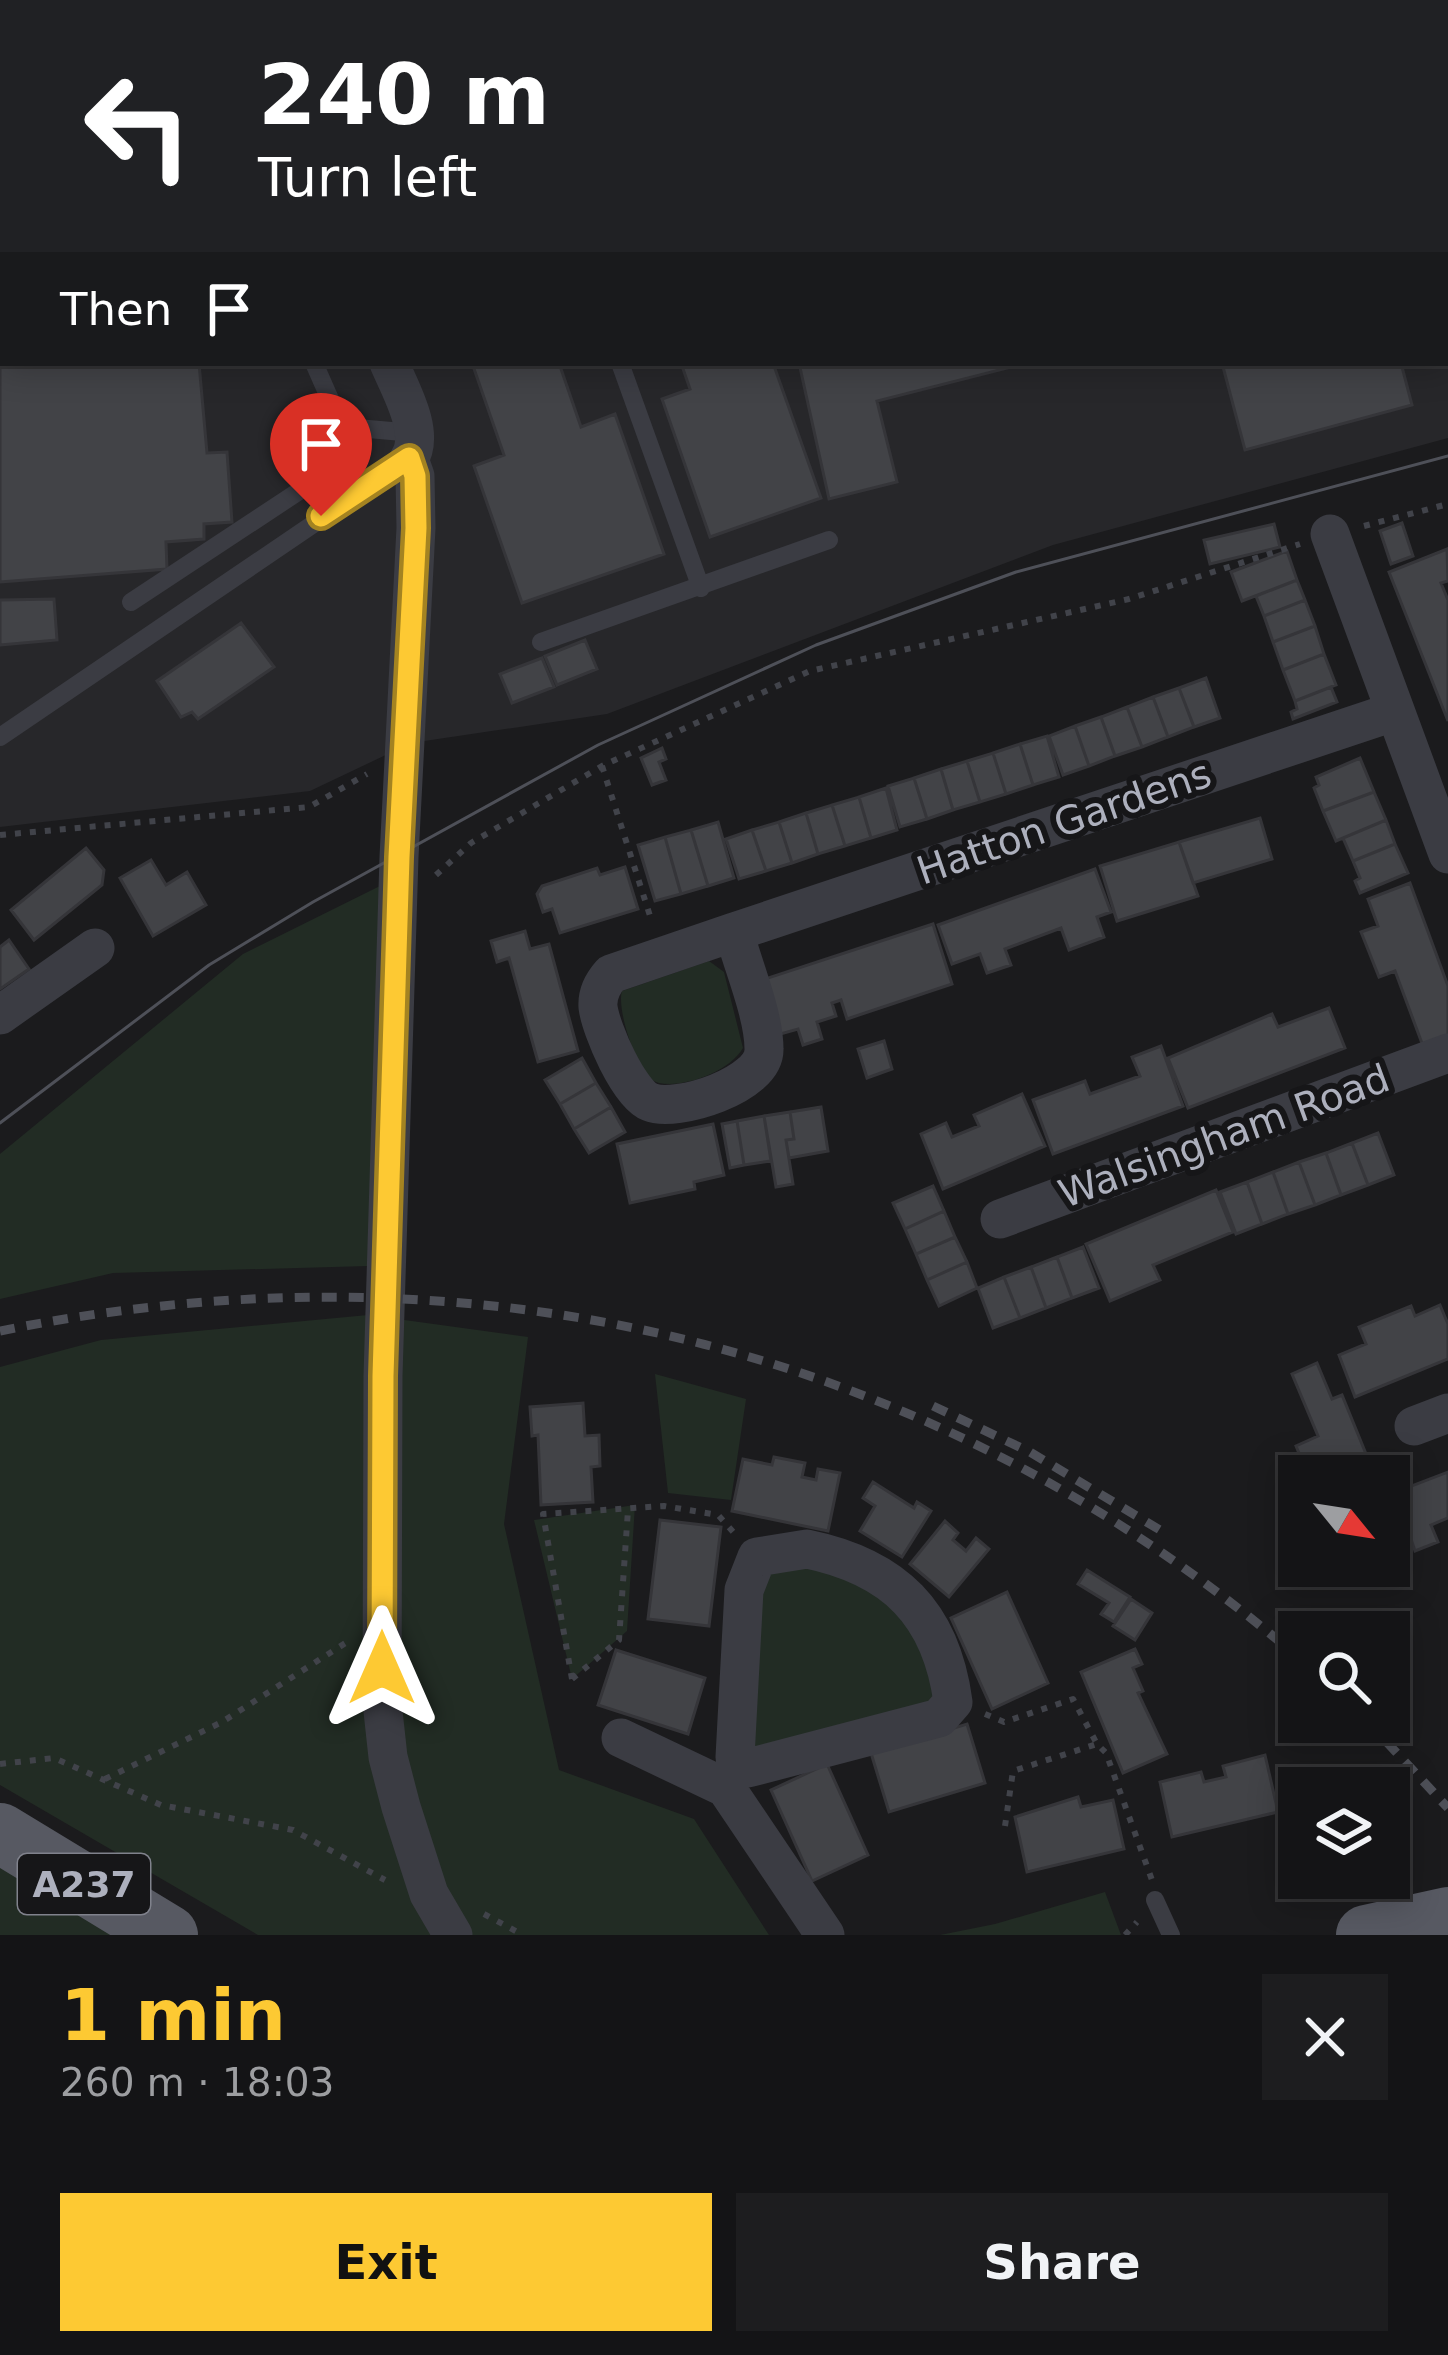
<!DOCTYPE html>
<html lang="en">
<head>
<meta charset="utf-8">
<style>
  body { margin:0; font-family:"DejaVu Sans",sans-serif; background:#1d1d1f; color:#f1f3f6; height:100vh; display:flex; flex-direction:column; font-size:45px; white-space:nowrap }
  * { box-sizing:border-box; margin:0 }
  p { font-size:39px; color:#9d9ea1 }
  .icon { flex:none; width:66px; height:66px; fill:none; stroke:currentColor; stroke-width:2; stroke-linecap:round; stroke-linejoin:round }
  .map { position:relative; height:1935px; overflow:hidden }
  .panel { display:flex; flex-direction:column; background:#141416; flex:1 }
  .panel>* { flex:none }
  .top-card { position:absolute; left:0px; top:0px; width:1449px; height:366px; box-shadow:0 6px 30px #0003,0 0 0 3px #333335; background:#202124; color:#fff; overflow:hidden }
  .needle { width:78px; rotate:120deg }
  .fabs { position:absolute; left:1278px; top:1455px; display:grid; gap:24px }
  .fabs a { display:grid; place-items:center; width:132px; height:132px; border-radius:0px; background:#141416; box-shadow:0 6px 30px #0003,0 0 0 3px #333335; font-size:60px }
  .pin { position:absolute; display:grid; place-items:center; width:102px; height:102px; color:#fff; margin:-123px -51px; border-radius:50% 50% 50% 0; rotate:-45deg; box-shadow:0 0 12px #0007 }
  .pin .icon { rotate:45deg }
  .me { position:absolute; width:132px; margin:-66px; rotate:0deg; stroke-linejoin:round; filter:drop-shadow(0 0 9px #0008) }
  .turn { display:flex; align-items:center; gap:42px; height:252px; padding:0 60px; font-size:54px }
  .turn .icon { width:156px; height:156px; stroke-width:2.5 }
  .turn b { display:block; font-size:84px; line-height:102px }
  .then { display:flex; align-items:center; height:114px; padding:0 60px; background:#0003; gap:24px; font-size:45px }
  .round { display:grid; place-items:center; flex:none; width:126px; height:126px; border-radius:0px; background:#1d1d1f }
  .summary { display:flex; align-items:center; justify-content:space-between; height:204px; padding:0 60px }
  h1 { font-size:72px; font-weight:700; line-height:90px; color:#fdc933 }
  .button { display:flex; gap:24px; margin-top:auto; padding:24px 60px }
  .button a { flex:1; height:138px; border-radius:0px; background:#fdc933; color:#111; font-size:48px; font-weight:700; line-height:138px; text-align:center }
  .button a+a { background:#1d1d1f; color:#f1f3f6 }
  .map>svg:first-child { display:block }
</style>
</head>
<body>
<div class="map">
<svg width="1448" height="1935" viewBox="0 0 1448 1935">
  <rect width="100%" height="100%" fill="#1b1b1d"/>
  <path fill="#27272a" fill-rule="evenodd" d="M0 0H1448V438L1053 545 607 714 411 743 310 791 0 827ZM3 3H1446V363H3Z"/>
  <path fill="#222c24" d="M382 885 368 1266 113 1273 0 1299V1154L243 954Z
    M709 961 724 972 743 1048C730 1071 686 1088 659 1083 638 1079 616 1009 622 991Z
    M368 1315 528 1337 504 1524 559 1770 694 1819 769 1935H258L0 1785V1367L101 1340Z
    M655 1374 746 1399 731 1500 668 1493Z
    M635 1505 627 1631 572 1679 534 1520Z
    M783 1556 884 1566 942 1703 750 1763 749 1591Z
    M0 1862 131 1935H0Z
    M1105 1892 1121 1935H940L995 1924Z"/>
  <path fill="#424347" stroke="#353539" stroke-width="3" d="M1115 0H1274L1275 3H1102Z
    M0 165 3 363H199L207 453 227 452 232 522 204 524V539L166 542 167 569 0 582Z
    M472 363H559L581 427 615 414 664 554 522 603 474 466 504 455Z
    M681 363H773L821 498 710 537 662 399 690 389Z
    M799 363H1027L877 401 897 482 829 499Z
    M1222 363H1401L1412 405 1245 450Z
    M1402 523 1413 556 1391 564 1380 531Z
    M1274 524 1280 547 1210 564 1204 540Z
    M1447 549 1448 581 1441 583 1448 600V721L1389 572Z
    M1287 551 1297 580 1242 601 1231 572Z
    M1297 580 1305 600 1264 616 1256 596Z
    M54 599 57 640 0 645V600Z
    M1305 600 1315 626 1273 642 1264 616Z
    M241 623 274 667 198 719 192 712 181 717 157 681Z
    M1315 626 1324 654 1283 670 1273 642Z
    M585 640 597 669 557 685 545 656Z
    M1324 654 1336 685 1295 701 1283 670Z
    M542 658 554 687 512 703 500 674Z
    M1206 678 1220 718 1194 727 1179 688Z
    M1331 687 1337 702 1293 719 1291 712 1297 709 1295 701Z
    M1179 688 1194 727 1168 737 1153 697Z
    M1153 697 1168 737 1142 747 1127 707Z
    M1127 707 1142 747 1115 756 1101 717Z
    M1101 717 1115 756 1089 766 1075 726Z
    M1075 726 1089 766 1063 775 1049 736Z
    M1047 736 1059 777 1033 785 1020 744Z
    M1020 744 1033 785 1006 794 993 753Z
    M662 748 666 759 659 762 666 780 652 785 641 758Z
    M993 753 1006 794 980 802 967 761Z
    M1360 758 1374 792 1323 811 1314 788 1319 785 1316 777Z
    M967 761 980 802 953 810 941 769Z
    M941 769 953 810 927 819 914 778Z
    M914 778 927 819 900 827 888 786Z
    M886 788 897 830 871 838 859 797Z
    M1374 792 1386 820 1336 841 1323 811Z
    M859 797 871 838 845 846 832 805Z
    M832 805 845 846 818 854 806 813Z
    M806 813 818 854 792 863 779 822Z
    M1260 818 1272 859 1193 883 1179 842Z
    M1386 820 1395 844 1353 861 1343 838Z
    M718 822 734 878 708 886 691 830Z
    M779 822 792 863 766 871 752 830Z
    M691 830 708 886 681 894 665 837Z
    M752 830 766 871 739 879 726 839Z
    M665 837 681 894 655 901 638 845Z
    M1179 842 1198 896 1117 921 1100 866Z
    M1395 844 1408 873 1360 893 1355 881 1360 878 1353 861Z
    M86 848 104 870 102 885 34 940 11 910Z
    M151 860 166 885 187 872 206 905 153 936 120 878Z
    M625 867 638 909 560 933 552 909 543 912 537 894 542 886 597 868 600 875Z
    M1095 869 1111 912 1097 917 1104 937 1069 950 1061 928 1005 949 1011 965 987 973 980 954 952 964 938 925Z
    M1410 883 1448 986V1036L1423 1046 1395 971 1379 977 1361 932 1378 926 1368 899Z
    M933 924 952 984 847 1019 841 1000 832 1003 836 1016 817 1022 822 1039 803 1045 798 1029 777 1035 759 981Z
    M525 931 530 949 549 944 578 1051 538 1062 509 958 497 962 491 941Z
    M9 940 29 969 0 989V947Z
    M1329 1008 1345 1048 1188 1108 1168 1058 1272 1014 1278 1027Z
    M884 1041 892 1069 867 1078 858 1049Z
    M1161 1046 1183 1106 1053 1154 1033 1100 1085 1081 1090 1094 1140 1076 1132 1057Z
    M582 1058 596 1083 560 1104 545 1080Z
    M596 1083 611 1107 574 1129 560 1104Z
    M1022 1094 1045 1146 943 1189 921 1134 946 1123 952 1137 979 1126 974 1115Z
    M611 1107 625 1132 589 1153 574 1129Z
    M821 1107 828 1151 789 1158 786 1140 794 1139 790 1112Z
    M790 1112 794 1139 786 1140 793 1184 776 1187 764 1116Z
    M764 1116 771 1161 744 1165 737 1121Z
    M737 1121 744 1165 730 1168 722 1124Z
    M713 1124 724 1175 694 1182 695 1189 630 1203 617 1144Z
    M1378 1133 1394 1175 1368 1185 1352 1143Z
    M1352 1143 1368 1185 1341 1195 1326 1153Z
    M1326 1153 1341 1195 1315 1205 1299 1162Z
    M1299 1162 1315 1205 1288 1214 1273 1172Z
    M1273 1172 1288 1214 1262 1224 1247 1182Z
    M1247 1182 1262 1224 1236 1234 1220 1192Z
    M933 1186 944 1211 905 1229 893 1203Z
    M1216 1190 1233 1232 1153 1265 1160 1280 1110 1301 1086 1244Z
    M944 1211 955 1237 916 1254 905 1229Z
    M955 1237 967 1262 927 1280 916 1254Z
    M1083 1247 1099 1288 1072 1298 1057 1257Z
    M1057 1257 1072 1298 1046 1308 1031 1267Z
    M967 1262 977 1288 939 1306 927 1280Z
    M1031 1267 1046 1308 1020 1318 1004 1277Z
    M1004 1277 1020 1318 993 1328 978 1288Z
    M1440 1305 1448 1324V1359L1355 1397 1339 1355 1366 1344 1359 1327 1411 1306 1415 1316Z
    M1317 1363 1332 1399 1342 1395 1375 1476H1327L1321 1463 1306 1470 1296 1446 1318 1436 1292 1374Z
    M583 1403 585 1436 599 1435 600 1466 591 1467 593 1502 541 1505 538 1435 532 1436 530 1407Z
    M774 1457 805 1463 802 1477 816 1480 818 1469 840 1473 828 1531 732 1511 743 1459 772 1465Z
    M1448 1472V1518L1431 1525 1438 1542 1415 1551 1412 1542 1389 1551V1521L1402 1516 1393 1493Z
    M873 1482 914 1508 917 1502 931 1511 902 1557 860 1531 875 1506 863 1498Z
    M660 1520 721 1527 709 1626 648 1619Z
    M945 1521 958 1533 953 1540 966 1551 976 1538 989 1549 949 1597 910 1564Z
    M1087 1570 1130 1597 1114 1622 1101 1614 1109 1603 1078 1584Z
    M1007 1592 1048 1683 992 1709 951 1618Z
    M1131 1599 1152 1613 1135 1640 1113 1626Z
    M1135 1649 1142 1664 1133 1668 1143 1691 1138 1693 1167 1754 1123 1773 1081 1672Z
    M616 1650 705 1678 688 1734 598 1705Z
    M967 1724 985 1783 889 1812 871 1753Z
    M1265 1755 1278 1812 1172 1837 1160 1782 1201 1772 1204 1782 1226 1777 1223 1766Z
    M827 1764 868 1855 812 1881 771 1790Z
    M1078 1797 1081 1807 1113 1800 1124 1849 1027 1872 1015 1817Z"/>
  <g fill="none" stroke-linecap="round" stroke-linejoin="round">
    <path stroke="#41434a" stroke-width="6" stroke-dasharray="6 9" stroke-linecap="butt" d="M1364 526 1448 504
      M602 766 652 922
      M0 835 309 807 367 774
      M436 875 471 843 602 766 810 671 1129 599 1300 544
      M572 1679 543 1514 664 1506 718 1515 735 1534
      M572 1679 619 1640 628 1510
      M985 1714 1004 1722 1073 1699 1097 1744 1106 1753 1152 1880
      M0 1764 54 1758 161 1805 293 1830 385 1880
      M105 1779 222 1722 347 1642
      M1005 1826 1013 1771 1097 1744
      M484 1914 523 1935
      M1125 1935 1137 1922"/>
    <path stroke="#3b3c43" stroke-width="18" d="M91 3 98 0
      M213 3 216 0
      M277 3 285 0
      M0 41 3 40
      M0 114 3 113
      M314 363 340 422 357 428 414 433
      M620 363 701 588
      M131 602 325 474 342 448 340 422
      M541 642 829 540
      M0 737 409 459
      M1155 1900 1171 1935"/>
    <path stroke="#3b3c43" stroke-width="39" d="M247 0 248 3
      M1015 0 1016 3
      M1448 0V2
      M822 3 835 0
      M389 363C400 389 426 433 409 459L415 476 416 528 399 857 383 1376 382 1702 388 1757 401 1807 429 1894 453 1935
      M1330 534 1448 854
      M734 932 1393 712
      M734 932C743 966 764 1015 764 1049 765 1085 676 1113 650 1102 629 1094 601 1030 598 1007 597 994 603 983 611 974Z
      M0 1015 95 948
      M1000 1219 1448 1053
      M1414 1426 1448 1413
      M807 1549C894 1567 941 1613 953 1702L939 1718 748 1768 735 1757 744 1590 757 1557Z
      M621 1738 726 1788 825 1935"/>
    <path stroke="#575962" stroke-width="60" d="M0 1833 168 1935
      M1366 1935 1448 1917"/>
    <path stroke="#4e5058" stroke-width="3" d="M0 1123 209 965 313 902 598 745 816 645 1016 572 1448 456"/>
    <path stroke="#4e5058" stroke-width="9" stroke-dasharray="15 12" stroke-linecap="butt" d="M0 1331C470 1235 933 1343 1299 1658
      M933 1406 1030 1452 1165 1533
      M1368 1722 1448 1808"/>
  </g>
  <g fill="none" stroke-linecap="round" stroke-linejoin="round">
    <defs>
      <path id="route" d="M321 516 409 458 415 476 416 528 399 857 383 1376 382 1668"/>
    </defs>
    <use href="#route" stroke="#a48321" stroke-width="30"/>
    <use href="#route" stroke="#fdc933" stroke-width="21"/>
  </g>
  <g text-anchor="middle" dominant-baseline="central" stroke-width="12" stroke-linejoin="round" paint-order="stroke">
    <rect fill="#161618" stroke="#80828c" stroke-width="3" x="18" y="1854" width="132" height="60" rx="9"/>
    <g font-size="36" font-weight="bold" fill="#adb0bd">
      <text x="84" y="1884">A237</text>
    </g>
    <g font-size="39" fill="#adb0bd" stroke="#161618">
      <text transform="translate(1064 822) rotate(-19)">Hatton Gardens</text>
      <text transform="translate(1224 1136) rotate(-20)">Walsingham Road</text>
    </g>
  </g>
</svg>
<div class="fabs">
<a><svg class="needle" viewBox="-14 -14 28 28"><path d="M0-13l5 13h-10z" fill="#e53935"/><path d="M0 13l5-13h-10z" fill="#9d9ea1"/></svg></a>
<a><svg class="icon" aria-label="search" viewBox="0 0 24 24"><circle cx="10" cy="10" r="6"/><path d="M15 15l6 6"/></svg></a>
<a><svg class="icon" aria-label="layers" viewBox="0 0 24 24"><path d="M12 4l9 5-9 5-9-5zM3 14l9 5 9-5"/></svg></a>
</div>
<div class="pin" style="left:321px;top:516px;background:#d93025"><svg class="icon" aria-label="arrive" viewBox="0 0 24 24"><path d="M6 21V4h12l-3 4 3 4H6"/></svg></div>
<svg class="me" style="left:382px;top:1668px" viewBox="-20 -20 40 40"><path d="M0-17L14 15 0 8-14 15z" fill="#fdc933" stroke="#fff" stroke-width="4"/></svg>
<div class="top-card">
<div class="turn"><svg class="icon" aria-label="left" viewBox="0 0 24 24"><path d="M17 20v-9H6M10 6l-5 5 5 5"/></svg><div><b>240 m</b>Turn left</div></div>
<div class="then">Then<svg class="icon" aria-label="arrive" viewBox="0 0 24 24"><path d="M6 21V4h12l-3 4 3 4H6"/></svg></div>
</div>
</div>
<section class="panel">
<div class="summary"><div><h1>1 min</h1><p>260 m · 18:03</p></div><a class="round"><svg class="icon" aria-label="close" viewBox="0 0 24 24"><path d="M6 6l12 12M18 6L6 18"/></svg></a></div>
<div class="button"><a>Exit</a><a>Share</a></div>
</section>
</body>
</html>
